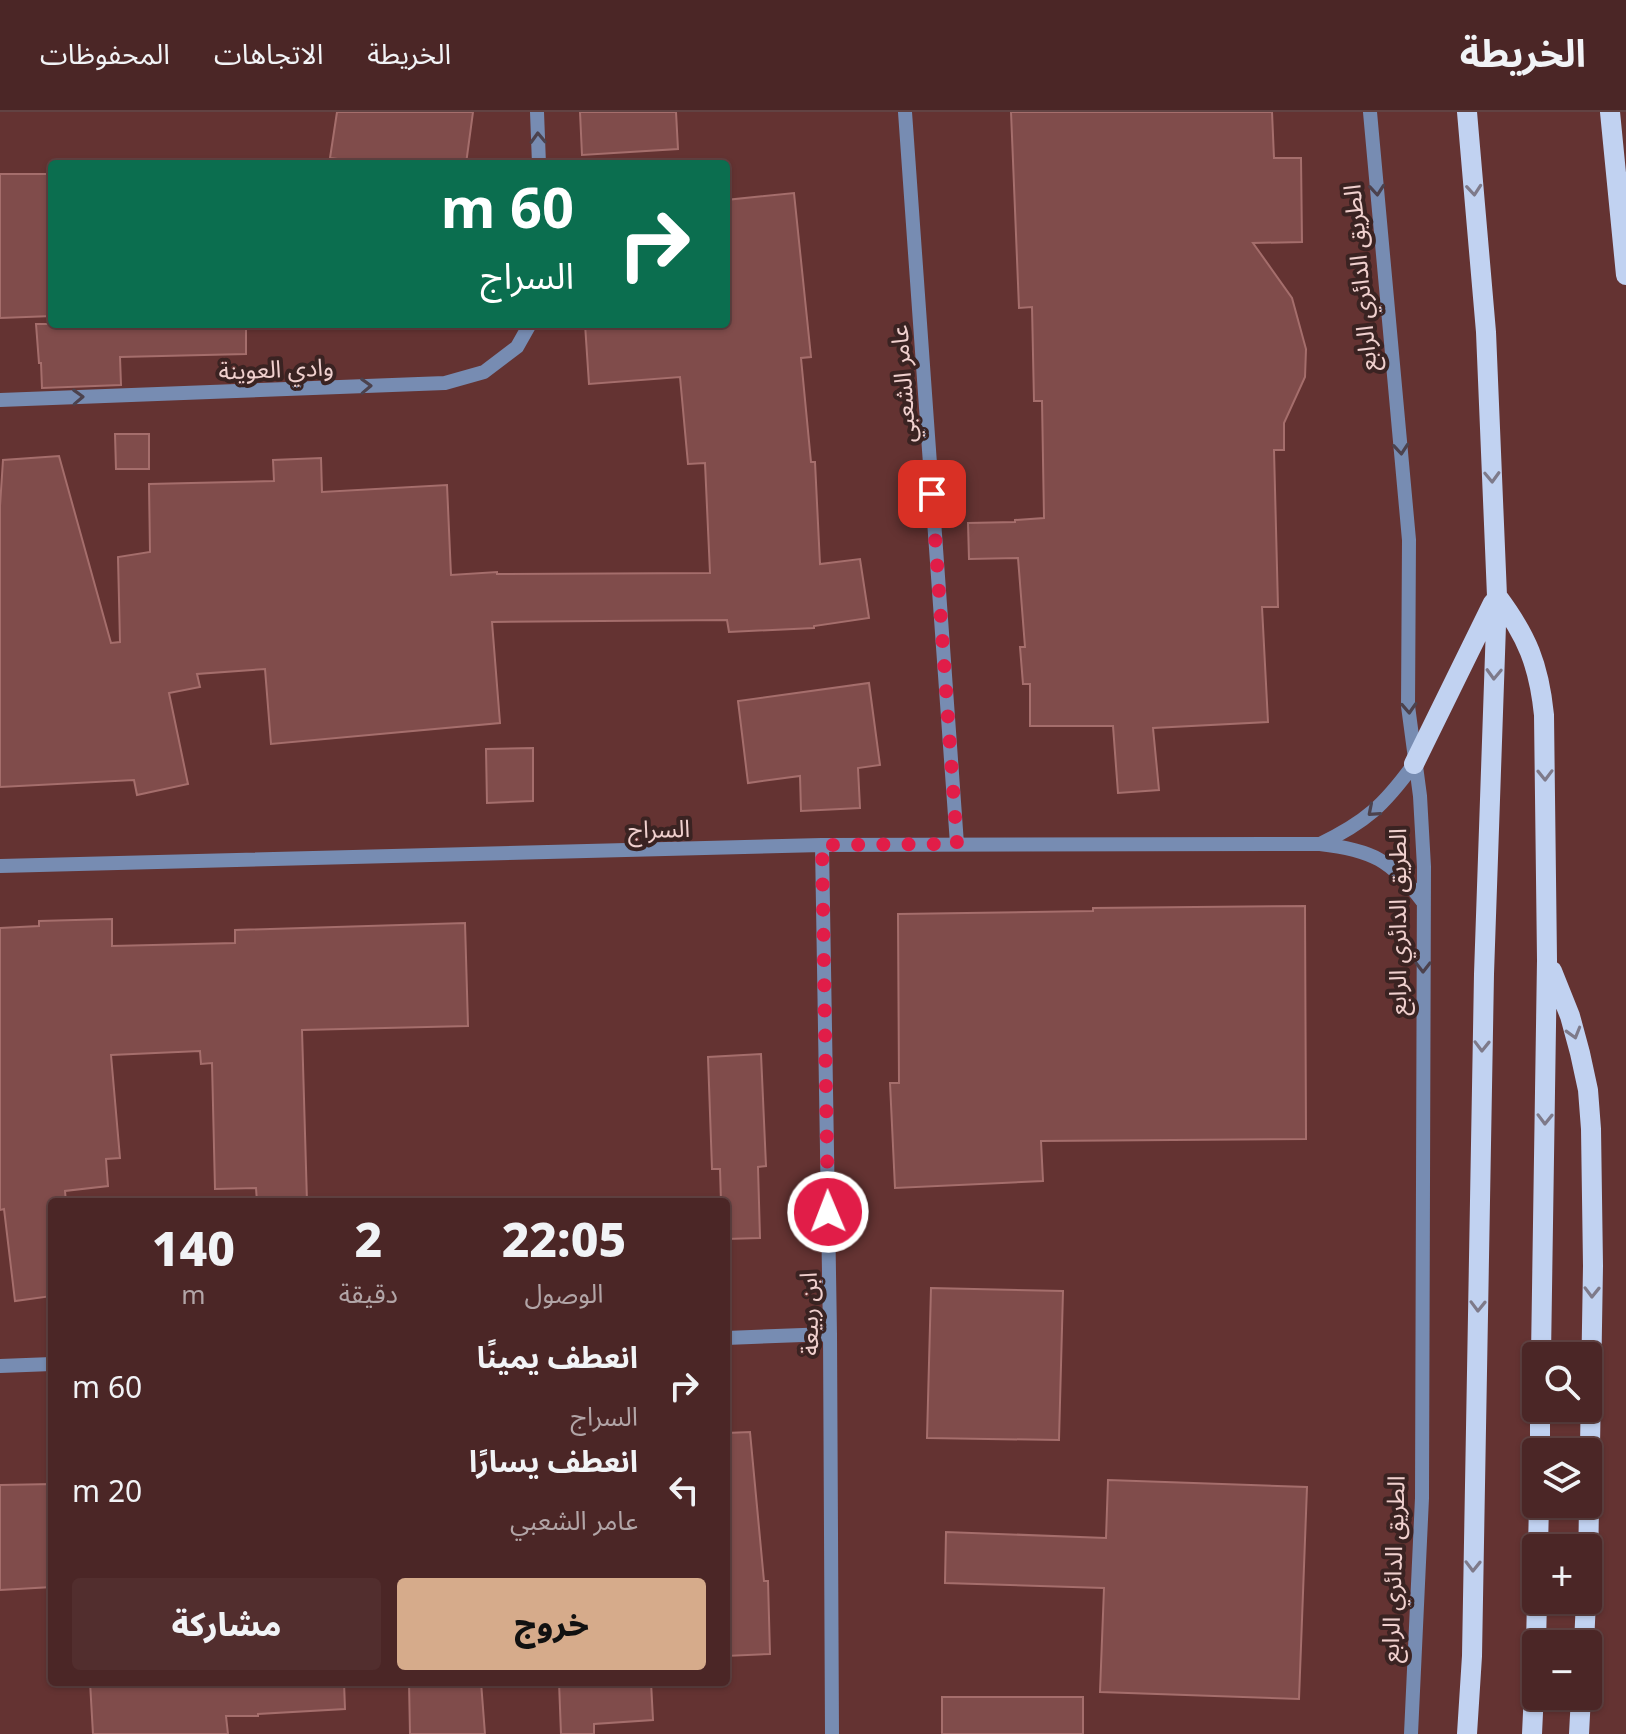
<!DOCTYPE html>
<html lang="ar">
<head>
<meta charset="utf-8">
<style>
  body { margin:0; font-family:"Noto Sans","Noto Sans Arabic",sans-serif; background:#522e2e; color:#f1f3f6; direction:rtl; height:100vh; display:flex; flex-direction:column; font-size:30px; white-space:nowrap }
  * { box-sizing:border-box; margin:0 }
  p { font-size:26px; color:#b2a5a7 }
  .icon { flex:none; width:44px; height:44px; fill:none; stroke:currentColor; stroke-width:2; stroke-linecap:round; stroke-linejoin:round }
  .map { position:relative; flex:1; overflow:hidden; direction:ltr }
  .details { position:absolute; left:48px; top:1086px; width:682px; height:488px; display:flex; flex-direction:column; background:#4b2626; border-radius:8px; box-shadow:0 2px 6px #0004,0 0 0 2px #624343; direction:rtl }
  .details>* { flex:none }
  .top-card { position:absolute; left:48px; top:48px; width:682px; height:168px; border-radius:8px; box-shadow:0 2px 6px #0004,0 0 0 2px #624343; direction:rtl; background:#0b6e4f; color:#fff; overflow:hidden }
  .controls { position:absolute; left:1522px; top:1230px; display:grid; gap:16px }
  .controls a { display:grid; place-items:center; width:80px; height:80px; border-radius:8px; background:#4b2626; box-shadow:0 2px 6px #0004,0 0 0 2px #624343; font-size:40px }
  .pin { position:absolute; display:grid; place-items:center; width:68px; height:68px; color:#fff; margin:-34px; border-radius:16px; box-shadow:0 4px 12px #0006 }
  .me { position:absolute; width:88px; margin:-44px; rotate:359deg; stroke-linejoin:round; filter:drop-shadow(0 0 6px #0008) }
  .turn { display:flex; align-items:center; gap:28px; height:168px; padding:0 24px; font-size:36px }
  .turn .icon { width:104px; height:104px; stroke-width:2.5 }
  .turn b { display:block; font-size:56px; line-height:68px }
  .eta { display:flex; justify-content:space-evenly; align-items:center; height:136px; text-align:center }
  .eta b { font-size:48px; font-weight:800; line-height:56px }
  .cta { display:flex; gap:16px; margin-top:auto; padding:16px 24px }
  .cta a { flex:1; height:92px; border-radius:8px; background:#d6ab8b; color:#111; font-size:32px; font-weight:800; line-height:92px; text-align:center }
  .cta a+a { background:#522e2e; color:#f1f3f6 }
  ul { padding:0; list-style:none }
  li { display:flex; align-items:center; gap:24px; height:104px; padding:0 24px }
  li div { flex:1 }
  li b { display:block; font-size:30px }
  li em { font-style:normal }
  header { display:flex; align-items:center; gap:48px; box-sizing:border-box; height:112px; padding:0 40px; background:#4b2626; border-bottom:2px solid #624343 }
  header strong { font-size:38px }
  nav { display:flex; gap:44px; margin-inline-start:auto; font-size:28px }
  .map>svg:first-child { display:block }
</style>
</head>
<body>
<header>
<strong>الخريطة</strong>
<nav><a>الخريطة</a><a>الاتجاهات</a><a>المحفوظات</a></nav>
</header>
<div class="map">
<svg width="1626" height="1622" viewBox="0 0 1626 1622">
  <rect width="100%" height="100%" fill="#643332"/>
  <path fill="#804c4b" stroke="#a56e6c" stroke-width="2" d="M337 0H473L466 52H377L330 46Z
    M580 0H676L678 37 582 43Z
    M1011 0H1272L1274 46H1301L1302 130 1253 131 1292 186 1306 237 1305 265 1284 311V338H1274L1278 495H1262L1268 610 1153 616 1159 678 1118 681 1113 614H1030V572H1023L1020 535H1025L1018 446 969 447 968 411 1015 410V408L1044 406 1042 289H1034L1032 195 1019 196Z
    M0 62H52V204L0 206Z
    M794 81 811 245 801 246 811 350H815L820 452 860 447 869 506 814 514V516L729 520 727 508 492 510 500 611 271 632 265 557 197 562 200 575 169 581 188 672 137 683 134 668 0 675V394L3 348 59 344 111 531 120 530 118 445 150 440 149 372 274 369 273 348 321 346 322 380 447 373 451 463 497 460V462L710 461 705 351 688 352 680 265 589 272 585 212H726V88Z
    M36 212H246V242L120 245 121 273 42 276 41 251H39Z
    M115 322H149V357H116Z
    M869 571 880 653 858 656 860 696 801 699 800 664 748 671 738 589Z
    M533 636V689L487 691 486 637Z
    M1305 794 1306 1027 1041 1029 1043 1069 895 1076 890 971H899L898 802 1093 799V796Z
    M112 807V834L235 831V818L465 811 468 914 302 918 307 1090H257L256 1076 215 1077 212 951 201 952 200 939 111 943 120 1046 106 1047 108 1074 65 1079 66 1090H52V1184L15 1189 4 1097 0 1098V816L39 814V809Z
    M761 942 766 1054 758 1055 760 1126 726 1127V1090H721L720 1057H712L708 945Z
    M931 1176 1063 1179 1059 1328 927 1326Z
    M750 1320 764 1469H768L770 1542 726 1544V1321Z
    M1108 1368 1307 1375 1299 1587 1100 1580 1104 1476 945 1471 946 1420 1106 1426Z
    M52 1372V1475L0 1478V1373Z
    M90 1570H344L345 1597 258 1602V1604H226L228 1622H93Z
    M409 1570H481L485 1622H410Z
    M559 1570H651L653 1608 594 1612V1622H561Z
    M942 1585H1083V1622H942Z"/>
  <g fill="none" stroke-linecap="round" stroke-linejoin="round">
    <path stroke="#778cb2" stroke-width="14" d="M537 0 539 52
      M905 0 957 732
      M1370 0 1409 428 1408 594 1420 684 1424 755 1422 1386 1411 1622
      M0 288 445 271 484 260 517 235 530 212
      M1320 732C1366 710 1384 693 1414 652
      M822 733 830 1222 832 1622
      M0 754 822 733 1320 732C1372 738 1391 748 1423 790
      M726 1226 830 1222
      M0 1254 52 1252"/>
    <path stroke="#c1d2f1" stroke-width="20" d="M1467 0 1486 220 1497 484 1484 862 1472 1544 1467 1622
      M1610 0 1626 163
      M1497 484C1527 524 1539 553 1544 603L1547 848 1541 1244
      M1414 652 1493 491
      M1552 859 1570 904 1580 941 1588 978 1591 1017 1593 1154 1588 1455
      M1540 1340V1296
      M1538 1436 1539 1392
      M1536 1532 1537 1488
      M1584 1532 1586 1488
      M1532 1622 1536 1537
      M1579 1622 1581 1584"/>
  </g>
  <defs><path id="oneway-chevron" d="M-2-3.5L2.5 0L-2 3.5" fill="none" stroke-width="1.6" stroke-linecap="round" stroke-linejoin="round" transform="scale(2)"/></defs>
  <g stroke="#4c424d">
    <use href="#oneway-chevron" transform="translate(538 26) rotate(-92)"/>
    <use href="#oneway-chevron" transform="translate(1377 78) rotate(85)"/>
    <use href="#oneway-chevron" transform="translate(366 274) rotate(-2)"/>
    <use href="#oneway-chevron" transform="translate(78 285) rotate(-2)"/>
    <use href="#oneway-chevron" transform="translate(1401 337) rotate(85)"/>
    <use href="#oneway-chevron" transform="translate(1409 596) rotate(87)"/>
    <use href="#oneway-chevron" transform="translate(1373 699) rotate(139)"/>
    <use href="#oneway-chevron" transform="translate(1423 855) rotate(90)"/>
  </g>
  <g stroke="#7e7a8a">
    <use href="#oneway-chevron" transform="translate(1474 78) rotate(85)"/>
    <use href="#oneway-chevron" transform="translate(1492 365) rotate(88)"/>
    <use href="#oneway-chevron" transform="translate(1494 562) rotate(92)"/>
    <use href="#oneway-chevron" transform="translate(1545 663) rotate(89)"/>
    <use href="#oneway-chevron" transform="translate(1574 921) rotate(74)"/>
    <use href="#oneway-chevron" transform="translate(1482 934) rotate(91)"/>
    <use href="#oneway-chevron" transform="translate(1545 1007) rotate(91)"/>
    <use href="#oneway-chevron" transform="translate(1592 1180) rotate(91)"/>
    <use href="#oneway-chevron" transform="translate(1478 1194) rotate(91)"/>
    <use href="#oneway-chevron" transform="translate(1473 1454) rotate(91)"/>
  </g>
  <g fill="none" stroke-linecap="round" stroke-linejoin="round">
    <path stroke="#e11d48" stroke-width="14" stroke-dasharray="0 25.2" d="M828 1100 822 733 957 732 932 382"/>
  </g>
  <g text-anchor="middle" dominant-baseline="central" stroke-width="8" stroke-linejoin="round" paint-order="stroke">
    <g font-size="24" fill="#f0d0ce" stroke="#3a2322">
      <text transform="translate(1359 166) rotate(-95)">الطريق الدائري الرابع</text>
      <text transform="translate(276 256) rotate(-2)">وادي العوينة</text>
      <text transform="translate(902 272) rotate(-94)">عامر الشعبي</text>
      <text transform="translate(659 716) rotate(-1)">السراج</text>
      <text transform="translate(1396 810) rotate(-90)">الطريق الدائري الرابع</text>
      <text transform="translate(808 1202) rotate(-91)">ابن ربيعة</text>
      <text transform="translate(1392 1457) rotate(-88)">الطريق الدائري الرابع</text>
    </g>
  </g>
</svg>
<div class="controls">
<a><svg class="icon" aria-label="search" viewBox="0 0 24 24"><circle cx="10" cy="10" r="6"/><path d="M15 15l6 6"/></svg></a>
<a><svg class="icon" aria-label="layers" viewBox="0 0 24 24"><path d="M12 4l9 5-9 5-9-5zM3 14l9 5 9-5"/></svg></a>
<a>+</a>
<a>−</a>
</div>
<div class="pin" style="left:932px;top:382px;background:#d93025"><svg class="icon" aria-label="arrive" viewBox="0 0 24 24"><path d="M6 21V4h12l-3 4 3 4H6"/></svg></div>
<svg class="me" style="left:828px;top:1100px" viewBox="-20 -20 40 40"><circle r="17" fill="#e11d48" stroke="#fff" stroke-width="3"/><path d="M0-11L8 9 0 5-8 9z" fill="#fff"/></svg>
<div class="top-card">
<div class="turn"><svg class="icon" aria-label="right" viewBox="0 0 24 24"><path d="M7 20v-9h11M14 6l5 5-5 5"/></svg><div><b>60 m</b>السراج</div></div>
</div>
<section class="details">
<div class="eta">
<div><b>22:05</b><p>الوصول</p></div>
<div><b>2</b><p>دقيقة</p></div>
<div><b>140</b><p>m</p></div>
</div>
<ul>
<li><svg class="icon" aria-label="right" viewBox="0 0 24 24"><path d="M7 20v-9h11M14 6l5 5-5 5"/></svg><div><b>انعطف يمينًا</b><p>السراج</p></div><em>60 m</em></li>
<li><svg class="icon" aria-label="left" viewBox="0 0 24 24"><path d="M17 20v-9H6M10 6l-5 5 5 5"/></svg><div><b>انعطف يسارًا</b><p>عامر الشعبي</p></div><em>20 m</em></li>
</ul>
<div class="cta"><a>خروج</a><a>مشاركة</a></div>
</section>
</div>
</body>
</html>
